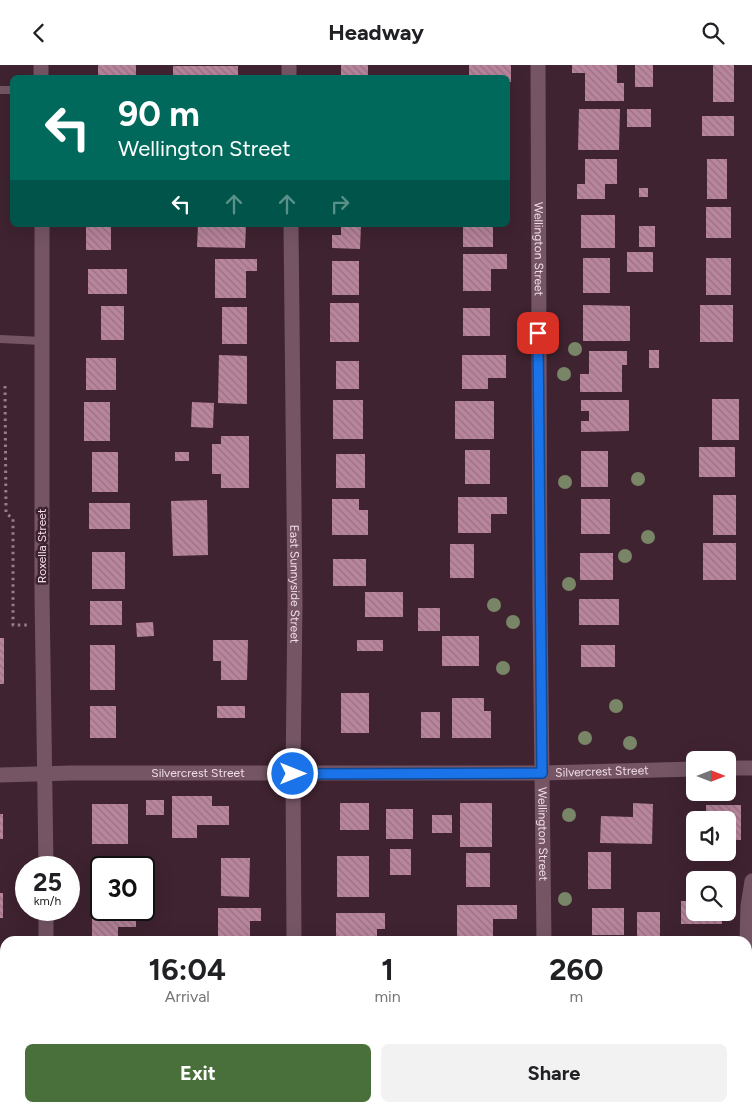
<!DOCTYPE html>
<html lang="en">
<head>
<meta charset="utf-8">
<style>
  body { margin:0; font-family:Figtree,sans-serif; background:#f2f2f2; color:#202124; height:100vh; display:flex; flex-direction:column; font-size:19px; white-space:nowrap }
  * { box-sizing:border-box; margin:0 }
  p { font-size:16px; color:#757577 }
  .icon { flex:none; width:28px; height:28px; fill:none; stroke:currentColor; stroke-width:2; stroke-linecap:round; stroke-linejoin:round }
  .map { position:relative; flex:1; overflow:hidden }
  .details { position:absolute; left:0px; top:871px; width:752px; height:176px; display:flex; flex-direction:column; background:#fff; border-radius:15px 15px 0 0; box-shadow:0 5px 20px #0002 }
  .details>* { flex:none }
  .guide { position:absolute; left:10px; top:10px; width:500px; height:152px; border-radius:8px; box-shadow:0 5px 20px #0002; background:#00695c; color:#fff; overflow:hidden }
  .needle { width:32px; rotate:90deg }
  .tools { position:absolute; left:686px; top:686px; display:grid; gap:10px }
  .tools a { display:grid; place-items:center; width:50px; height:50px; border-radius:8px; background:#fff; box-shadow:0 5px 20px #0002; font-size:25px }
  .speed { position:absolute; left:15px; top:791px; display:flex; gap:10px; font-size:25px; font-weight:700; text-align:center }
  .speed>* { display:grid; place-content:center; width:65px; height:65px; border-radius:50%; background:#fff; box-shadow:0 5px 20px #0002; line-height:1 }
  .speed small { font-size:12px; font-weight:400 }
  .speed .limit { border:2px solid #111; border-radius:8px; background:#fff; color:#111 }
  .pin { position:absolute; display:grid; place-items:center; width:42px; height:42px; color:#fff; margin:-21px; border-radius:10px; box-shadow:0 2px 8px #0006 }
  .me { position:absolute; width:55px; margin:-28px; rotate:90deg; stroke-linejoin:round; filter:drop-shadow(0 0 4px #0008) }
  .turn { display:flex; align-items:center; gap:18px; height:105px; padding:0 25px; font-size:22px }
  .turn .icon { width:65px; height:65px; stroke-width:2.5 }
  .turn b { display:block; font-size:35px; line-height:42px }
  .lanes { display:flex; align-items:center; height:48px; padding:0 25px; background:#0003; justify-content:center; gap:25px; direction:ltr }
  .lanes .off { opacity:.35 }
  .eta { display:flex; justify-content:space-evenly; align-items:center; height:85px; text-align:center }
  .eta b { font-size:30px; font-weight:700; line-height:35px }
  .button { display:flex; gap:10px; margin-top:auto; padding:10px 25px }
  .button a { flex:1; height:58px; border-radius:8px; background:#49703a; color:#fff; font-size:20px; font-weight:700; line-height:58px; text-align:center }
  .button a+a { background:#f2f2f2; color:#202124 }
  header { display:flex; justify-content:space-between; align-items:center; height:65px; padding:0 25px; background:#fff; font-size:22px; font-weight:700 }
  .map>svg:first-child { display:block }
</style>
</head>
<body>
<header><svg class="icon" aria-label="back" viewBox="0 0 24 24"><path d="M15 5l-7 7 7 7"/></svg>Headway<svg class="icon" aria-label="search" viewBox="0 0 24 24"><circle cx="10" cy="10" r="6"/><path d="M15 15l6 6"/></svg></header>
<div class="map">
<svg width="752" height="1047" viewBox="0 0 752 1047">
  <defs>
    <pattern id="building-back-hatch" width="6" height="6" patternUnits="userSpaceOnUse" patternTransform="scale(1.25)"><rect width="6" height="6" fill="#b9859d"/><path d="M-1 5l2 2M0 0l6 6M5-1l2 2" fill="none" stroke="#977183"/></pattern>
  </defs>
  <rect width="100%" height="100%" fill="#3f2330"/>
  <path fill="url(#building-back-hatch)" d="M98 0H136V12H98Z
    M341 0H368V12H341Z
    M469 0H511V17H508V12H469Z
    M572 0H617V18H624V36H585V8H572Z
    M635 0H653V22H635Z
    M713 0H734V37H713Z
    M173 1H238V12H173Z
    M579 44H620L619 85H578Z
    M627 44H651V62H627Z
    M702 51H734V71H702Z
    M585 94H617V119H605V134H577V119H585Z
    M707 94H727V134H707Z
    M639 123H648V132H639Z
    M706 142H731V173H706Z
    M581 150H615V183H581Z
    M86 160H111V185H86Z
    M198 160H246L245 183 197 182Z
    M341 160H361L360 184 332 183V170H341Z
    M463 160H493V182H463Z
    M639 161H655V182H639Z
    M627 187H653V207H627Z
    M463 189H507V204H491V226H463Z
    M583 193H610V228H583Z
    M706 193H731V230H706Z
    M215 194H257V206H246V233H215Z
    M332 196H359V230H332Z
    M88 204H127V229H88Z
    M330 238H359V277H330Z
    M583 240 630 241V276H583Z
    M700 240H733V277H700Z
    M101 241H124V275H101Z
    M222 242H247V279H222Z
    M463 243H490V271H463Z
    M649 285H659V303H649Z
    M589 286H627V300H622V327H580V309H589Z
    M219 290 247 291V339L218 338Z
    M462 290H506V313H488V324H462Z
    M86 293H116V325H86Z
    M336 296H359V324H336Z
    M712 334H739V375H712Z
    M333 335H363V374H333Z
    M581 335H629V366L581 367V356H589V346H581Z
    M455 336H494V374H455Z
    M84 337H110V376H84Z
    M192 337 214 338 213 363 191 362Z
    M221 371H249V423H221V409H212V379H221Z
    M699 382H735V412H699Z
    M465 385H490V419H465Z
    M581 386H608V422H581Z
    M92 387H118V427H92Z
    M175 387H189V396H175Z
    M336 389H365V423H336Z
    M713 430H736V470H713Z
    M458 432H507V449H491V468H458Z
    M332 434H359V445H368V470H332Z
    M581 434H610V469H581Z
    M207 435 208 490 173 491 171 436Z
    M89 438H130V464H89Z
    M703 478H736V515H703Z
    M450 479H474V513H450Z
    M92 487H125V524H92Z
    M580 488H613V515H580Z
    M333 494H366V521H333Z
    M365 527H403V552H365Z
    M579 534H619V560H579Z
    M90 536H122V560H90Z
    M418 543H440V566H418Z
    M153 557 154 571 137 572 136 558Z
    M442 571H479V601H442Z
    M0 573H4V619H0Z
    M213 575H248L247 615H221V596H213Z
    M357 575H383V586H357Z
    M90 580H115V625H90Z
    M581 580H615V602H581Z
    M341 628H369V668H341Z
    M452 633H484V646H491V673H452Z
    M90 641H116V673H90Z
    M217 641H245V653H217Z
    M421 647H440V673H421Z
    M172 731H212V741H229V760H197V773H172Z
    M146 735H164V750H146Z
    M340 738H369V765H340Z
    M460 738H492V782H460Z
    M633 738 653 739 652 779 600 778 601 751 633 752Z
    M92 739H128V779H92Z
    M706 740H741V775H728V755H706Z
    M386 744H413V774H386Z
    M0 749H3V774H0Z
    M432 750H452V768H432Z
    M390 784H411V810H390Z
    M588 787H611V824H588Z
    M466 788H490V822H466Z
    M337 791H369V832H337Z
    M221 793H250L249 832 221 831Z
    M0 828H3V853H0Z
    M681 836H695V848H722V859H681Z
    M457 840H517V854H493V876H457Z
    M92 843H101V845H136V862H118V876H92Z
    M218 843H261V856H250V876H218Z
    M592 843H624V870H592Z
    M637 847H660V876H637Z
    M336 848H385V864H377V876H336Z
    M0 926H2V958H0Z
    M0 969H5V995H0Z
    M0 1027H5V1042H8V1047H0Z
    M132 1042V1047H91V1043Z
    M217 1042H252V1047H217Z
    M336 1042H380V1047H336Z
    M470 1042H492V1047H470Z
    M590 1042H657V1047H590Z
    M674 1042H718V1046L674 1047Z"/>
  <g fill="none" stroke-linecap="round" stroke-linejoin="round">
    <path stroke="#967f89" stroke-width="3" stroke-dasharray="2.5 4" stroke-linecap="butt" d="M5 321 6 448 13 454V560H28"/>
    <path stroke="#755564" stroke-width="8" d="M0 25H12
      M0 274 42 276"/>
    <g stroke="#755564" stroke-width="15">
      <path d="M41 0V12"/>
      <path d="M289 0V12"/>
      <path id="s1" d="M538 0 540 545 544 876"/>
      <path d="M42 160V529L46 802"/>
      <path id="s2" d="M291 160 295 537 293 709 294 876"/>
      <path d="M728 703H752"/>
      <path id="s3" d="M0 710 71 708H542L695 704"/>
      <path d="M46 845V876"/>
      <path d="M47 1042V1047"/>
      <path d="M295 1047V1042"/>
      <path d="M545 1047V1042"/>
    </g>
    <path stroke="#755564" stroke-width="15" d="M747 876 748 841 752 816
      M748 933 752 1019"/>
  </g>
  <g fill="#788567">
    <circle cx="575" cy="284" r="7"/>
    <circle cx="564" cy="309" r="7"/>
    <circle cx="638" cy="414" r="7"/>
    <circle cx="565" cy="417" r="7"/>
    <circle cx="648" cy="472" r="7"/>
    <circle cx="625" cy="491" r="7"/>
    <circle cx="569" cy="519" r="7"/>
    <circle cx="494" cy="540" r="7"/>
    <circle cx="513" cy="557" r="7"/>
    <circle cx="503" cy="603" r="7"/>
    <circle cx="616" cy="641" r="7"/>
    <circle cx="585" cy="673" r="7"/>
    <circle cx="630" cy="678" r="7"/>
    <circle cx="569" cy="750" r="7"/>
    <circle cx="565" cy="834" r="7"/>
  </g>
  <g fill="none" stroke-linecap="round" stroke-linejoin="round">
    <defs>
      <path id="route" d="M293 709 542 708 538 268"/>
    </defs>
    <use href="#route" stroke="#114b97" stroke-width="12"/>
    <use href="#route" stroke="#1a73e8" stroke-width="9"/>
  </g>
  <g text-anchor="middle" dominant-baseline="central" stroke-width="5" stroke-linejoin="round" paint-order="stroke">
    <g font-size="12" fill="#f0dde5" stroke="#3f2330">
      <text stroke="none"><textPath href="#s1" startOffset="184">Wellington Street</textPath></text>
      <text transform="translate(42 481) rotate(-90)">Roxella Street</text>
      <text stroke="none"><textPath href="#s2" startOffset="359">East Sunnyside Street</textPath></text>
      <text stroke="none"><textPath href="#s3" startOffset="602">Silvercrest Street</textPath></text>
      <text stroke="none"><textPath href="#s3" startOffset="198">Silvercrest Street</textPath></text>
      <text stroke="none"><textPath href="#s1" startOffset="769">Wellington Street</textPath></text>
    </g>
  </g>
</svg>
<div class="tools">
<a><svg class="needle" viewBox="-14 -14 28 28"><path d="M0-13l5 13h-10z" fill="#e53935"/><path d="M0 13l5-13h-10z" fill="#757577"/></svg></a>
<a><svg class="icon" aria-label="sound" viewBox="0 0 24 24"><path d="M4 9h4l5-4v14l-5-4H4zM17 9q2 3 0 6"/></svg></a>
<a><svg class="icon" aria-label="search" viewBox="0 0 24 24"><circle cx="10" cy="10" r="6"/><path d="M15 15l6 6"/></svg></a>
</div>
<div class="speed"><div>25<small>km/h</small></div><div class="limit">30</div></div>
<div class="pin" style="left:538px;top:268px;background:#d93025"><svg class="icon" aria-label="arrive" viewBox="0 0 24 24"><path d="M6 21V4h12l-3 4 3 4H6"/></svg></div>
<svg class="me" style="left:293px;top:709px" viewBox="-20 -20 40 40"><circle r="17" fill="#1a73e8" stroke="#fff" stroke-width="3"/><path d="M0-11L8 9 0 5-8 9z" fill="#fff"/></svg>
<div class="guide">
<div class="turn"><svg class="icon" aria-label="left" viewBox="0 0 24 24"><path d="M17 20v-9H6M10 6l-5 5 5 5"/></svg><div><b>90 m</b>Wellington Street</div></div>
<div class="lanes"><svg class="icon" aria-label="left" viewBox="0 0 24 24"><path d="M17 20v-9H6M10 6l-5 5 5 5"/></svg><svg class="icon off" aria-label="ahead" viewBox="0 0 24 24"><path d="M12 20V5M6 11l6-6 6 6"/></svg><svg class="icon off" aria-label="ahead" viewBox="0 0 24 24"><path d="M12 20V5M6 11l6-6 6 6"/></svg><svg class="icon off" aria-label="right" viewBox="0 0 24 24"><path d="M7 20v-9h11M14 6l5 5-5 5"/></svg></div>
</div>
<section class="details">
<div class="eta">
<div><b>16:04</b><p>Arrival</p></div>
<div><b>1</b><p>min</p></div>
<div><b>260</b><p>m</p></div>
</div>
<div class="button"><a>Exit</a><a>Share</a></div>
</section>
</div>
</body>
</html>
